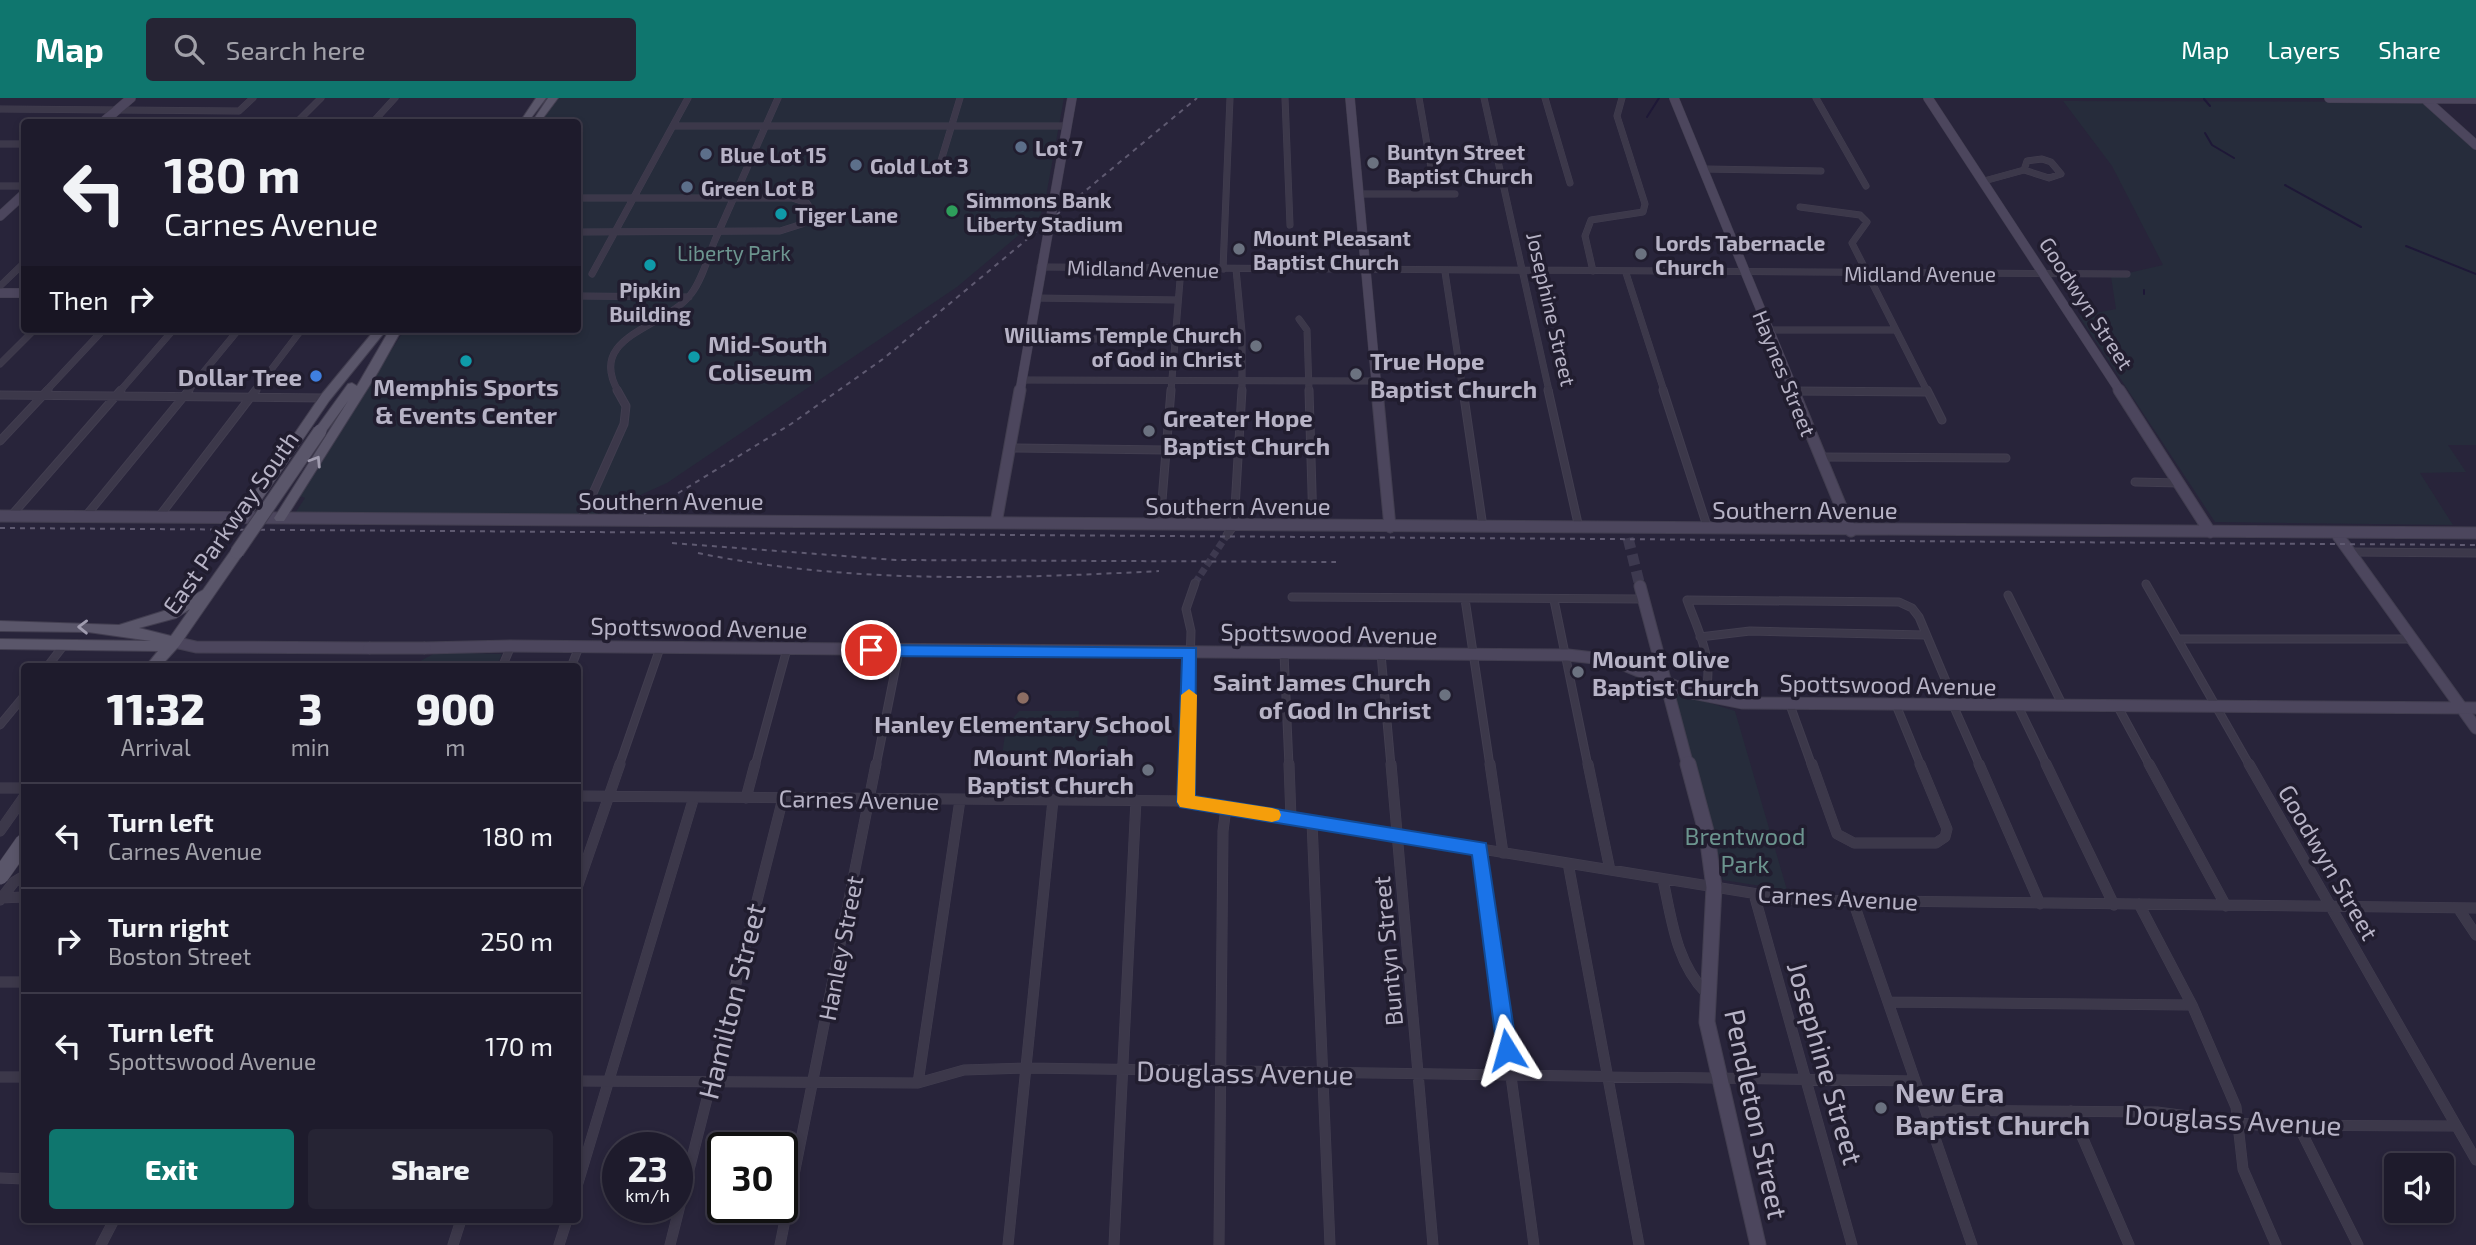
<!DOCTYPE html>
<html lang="en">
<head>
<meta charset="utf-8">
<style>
  body { margin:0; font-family:"Exo 2",sans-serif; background:#262434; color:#f1f3f6; height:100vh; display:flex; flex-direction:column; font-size:26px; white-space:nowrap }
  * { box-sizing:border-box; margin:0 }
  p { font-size:23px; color:#a1a1a9 }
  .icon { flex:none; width:38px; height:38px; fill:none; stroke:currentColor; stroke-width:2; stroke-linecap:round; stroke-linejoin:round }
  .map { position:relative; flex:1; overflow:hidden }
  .panel { position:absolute; left:21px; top:565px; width:560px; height:560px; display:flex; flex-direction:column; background:#1e1b2c; border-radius:7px; box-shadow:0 4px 10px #0003,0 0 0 2px #3c3948 }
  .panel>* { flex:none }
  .hud { position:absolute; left:21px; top:21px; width:560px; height:214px; border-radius:7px; box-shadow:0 4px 10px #0003,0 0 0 2px #3c3948; background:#1e1b2c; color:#f1f3f6; overflow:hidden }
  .tools { position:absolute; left:2384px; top:1055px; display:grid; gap:14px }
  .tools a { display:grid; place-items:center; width:70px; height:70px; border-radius:7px; background:#1e1b2c; box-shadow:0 4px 10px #0003,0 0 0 2px #3c3948; font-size:35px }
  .speed { position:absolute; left:602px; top:1034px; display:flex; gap:14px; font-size:35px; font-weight:700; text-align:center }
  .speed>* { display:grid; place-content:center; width:91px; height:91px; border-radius:50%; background:#1e1b2c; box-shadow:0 4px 10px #0003,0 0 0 2px #3c3948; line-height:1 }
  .speed small { font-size:18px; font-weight:400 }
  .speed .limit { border:4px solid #111; border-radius:10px; background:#fff; color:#111 }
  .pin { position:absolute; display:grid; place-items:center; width:60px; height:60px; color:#fff; margin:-30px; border:4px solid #fff; border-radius:50%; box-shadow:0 2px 7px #0007 }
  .me { position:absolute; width:77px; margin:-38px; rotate:352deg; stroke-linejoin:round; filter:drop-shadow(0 0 5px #0008) }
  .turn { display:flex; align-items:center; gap:24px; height:147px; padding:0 28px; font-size:32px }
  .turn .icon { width:91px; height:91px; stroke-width:2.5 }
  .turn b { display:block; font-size:49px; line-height:60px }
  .then { display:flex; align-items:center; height:66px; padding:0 28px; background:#0003; gap:14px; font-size:26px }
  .eta { display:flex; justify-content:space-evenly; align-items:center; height:119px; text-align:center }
  .eta b { font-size:42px; font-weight:800; line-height:49px }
  .cta { display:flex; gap:14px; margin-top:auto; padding:14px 28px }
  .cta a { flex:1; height:80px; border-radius:7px; background:#0f766e; color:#fff; font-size:28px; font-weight:800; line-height:80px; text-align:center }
  .cta a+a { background:#262434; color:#f1f3f6 }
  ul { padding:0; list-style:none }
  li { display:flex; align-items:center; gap:21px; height:105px; padding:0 28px; border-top:2px solid #3c3948 }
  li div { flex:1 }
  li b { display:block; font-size:26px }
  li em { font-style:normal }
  header { display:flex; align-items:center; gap:42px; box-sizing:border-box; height:98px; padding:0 35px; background:#0f766e; color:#fff }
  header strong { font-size:33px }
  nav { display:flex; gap:38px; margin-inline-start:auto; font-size:24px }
  .search { width:490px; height:63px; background:#262434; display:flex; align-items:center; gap:18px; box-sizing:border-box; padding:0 24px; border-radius:7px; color:#a1a1a9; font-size:26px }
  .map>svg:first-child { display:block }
</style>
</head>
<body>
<header>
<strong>Map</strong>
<div class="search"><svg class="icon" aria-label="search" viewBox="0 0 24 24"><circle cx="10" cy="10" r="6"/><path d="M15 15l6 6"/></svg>Search here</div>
<nav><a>Map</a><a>Layers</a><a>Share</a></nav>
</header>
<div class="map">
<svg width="2476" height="1147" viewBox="0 0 2476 1147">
  <rect width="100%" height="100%" fill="#28243a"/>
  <path fill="#262c3b" d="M556 0H1064L1044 109 1038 121 957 189 667 385 596 417 295 415 305 400 298 397 405 231H578V24H540Z
    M2063 3 2424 4 2476 50V347H2448L2466 374 2420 375 2453 427 2215 424 2079 218 2116 211 2111 179 2163 167 2112 68Z
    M437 554 502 556 496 569H409Z
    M1673 593 1735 613 1787 792 1723 782Z
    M1019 613H1079L1078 630H1108L1107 658H1002L1006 629Z"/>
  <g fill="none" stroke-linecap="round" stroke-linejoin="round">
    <path stroke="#1e1837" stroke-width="2" d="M2204 1 2210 8
      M1647 19 1659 0
      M2205 35 2212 47 2234 60
      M2285 87 2361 129
      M2406 148 2476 176
      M2144 192V196"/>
    <path stroke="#3d394f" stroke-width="7" stroke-dasharray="7 3.5" stroke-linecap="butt" d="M1195 485 1227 437"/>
    <path stroke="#3d394f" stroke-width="11" stroke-dasharray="11 6" stroke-linecap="butt" d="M1628 440 1640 488"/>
    <defs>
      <path id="street-far2" d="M1285 0 1290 127
        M1419 0 1432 75
        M1484 0 1549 293
        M1545 0 1570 85
        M1816 0 1866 88
        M0 11 239 13 253 0
        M297 24 321 0
        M373 24 395 0
        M674 28H1067
        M0 46H24
        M2042 61 2051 64 2061 76 2049 80 2024 72 2027 63Z
        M940 66 960 0
        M1704 71 1821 73
        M1984 83 2024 72
        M0 88H24
        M1360 96H1455
        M578 100H792L807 105 812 113 802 126 780 133 578 134
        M1800 109 1860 117 1867 124 1852 145 1927 293
        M1040 169 2127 176
        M1223 171 1230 0
        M1236 171 1242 234V293
        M1593 173 1585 138 1591 122 1643 114 1645 106 1617 18 1622 0
        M1445 174 1463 293
        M1626 175 1664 293
        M592 176 688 0
        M0 188 24 165
        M578 198 689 199
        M1035 200 1178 202
        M1299 221 1307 232 1309 293
        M1768 232H1896
        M1081 241H1175
        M0 266 35 231
        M1022 282 1376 283
        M46 293 104 231
        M120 293 174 231
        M188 293 239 231
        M255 293 302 231
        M618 293C586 237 666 230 691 196 702 182 708 159 715 142 736 95 757 47 778 0
        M1171 293 1181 170
        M1792 293H1834"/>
      <path id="street-far1" d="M1309 292 1313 428
        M1463 292 1483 429
        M1548 292 1579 430
        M1663 292 1708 431
        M1927 292 1942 322
        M1792 293 1928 294
        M0 297 325 300
        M0 343 48 292
        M1009 350 1165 352
        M1819 359 2006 360
        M2135 384 2180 385
        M11 418 121 292
        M85 419 189 292
        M158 420 256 292
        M581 422 624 326 626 308 617 292
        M1160 427 1171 292
        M1227 437 1234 427 1242 292
        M2350 454 2476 455
        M2146 486 2250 668
        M2008 497 2063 608
        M1292 499 1643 501
        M1465 501 1490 668
        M1554 502 1588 668
        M1700 539 1750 533 1925 537
        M2178 541H2412
        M1284 555 1289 668
        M1381 556 1391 668
        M47 569 64 547
        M502 569 511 548
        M571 569 579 549
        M1704 598C1716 565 1698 533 1687 502L1899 504 1912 510 1919 519 1956 607
        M1790 607 1812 668
        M1896 607 1921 668
        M1953 607 1980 668
        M2018 608 2047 668
        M2118 609 2150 668
        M0 627 24 598
        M619 668 660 550
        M755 668 787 551
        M876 668 899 553
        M1187 668 1191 533 1186 511 1195 485"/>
      <path id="street" d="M1289 666 1291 720
        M1391 666 1433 1147
        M1490 666 1503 755
        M1588 666 1610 772
        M1812 666 1837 736 1854 745H1936L1945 739 1947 731 1920 666
        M1979 666 2040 806
        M2046 666 2114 807
        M2149 666 2226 808
        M2249 666 2476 1062
        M0 690H24
        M578 698 1186 703 1795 802 2476 810
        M746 700 755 666
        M1186 703 1187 666
        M1312 724 1330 1147
        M0 733 24 699
        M1480 751 1534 1147
        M1568 765 1639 1147
        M1663 782C1672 823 1676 864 1706 895
        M578 787 620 666
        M1754 796 1852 1147
        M0 800 24 799
        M0 802 14 784 24 778
        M1853 803 1972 1147
        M2139 806 2192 907 2236 1009 2243 1071 2276 1147
        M2458 810 2476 837
        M0 884H24
        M1888 904 2192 907
        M0 979H24
        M578 983 918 985 964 972 1026 970 1915 983
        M918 985 960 702
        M1926 1012 2157 1014 2257 1027 2456 1028
        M2071 1013 2129 1147
        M2298 1027 2358 1147
        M0 1080 24 1081
        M578 1085 694 699
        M101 1147 114 1122
        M453 1147 461 1122
        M559 1147 567 1122
        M670 1147 783 700
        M780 1147 876 666
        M1008 1147 1053 702
        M1114 1147 1136 702
        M1219 1147 1223 733 1226 710"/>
      <path id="secondary-far2" d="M1350 0 1377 293
        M1674 0 1794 293
        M1928 0 2120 293
        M2329 0 2476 1
        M2429 0 2427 3 2476 47
        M103 24 131 0
        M0 118 24 96
        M0 195H24
        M1020 293 1072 0"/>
      <path id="secondary-far1" d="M1377 292 1390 429
        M1793 292 1851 433
        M2119 292 2210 434
        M0 418 2476 435
        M996 425 1020 292
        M2336 435 2476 630
        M1640 488 1688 668
        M174 544 196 549 369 550
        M425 550 511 548 1568 557 1612 562 1692 595 1742 605 2476 610"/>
      <path id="secondary" d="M1688 666 1707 737 1714 789 1707 924 1758 1147"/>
      <path id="primary" d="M536 0H546L528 24H520Z
        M548 0H558L540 24H532Z
        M390 231H402L378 274 284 423H276L274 420 276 417 348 303 324 336H316L314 333 348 286 352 285 357 288Z
        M377 233 383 236 329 303 247 423H239L237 420 239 417 321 297 373 234Z
        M237 449 243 454 242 457 179 548 160 569H145L158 553 0 551V541L151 543 88 534 0 533V523L119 527 167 512 203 492 232 451ZM190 511 171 538 139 530 176 520Z"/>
    </defs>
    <use href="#street-far2" stroke="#423e50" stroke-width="7"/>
    <use href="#street-far1" stroke="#423e50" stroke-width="9"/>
    <use href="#street" stroke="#423e50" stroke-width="11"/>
    <use href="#secondary-far2" stroke="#423e50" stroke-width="10"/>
    <use href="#secondary-far1" stroke="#423e50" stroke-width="13"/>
    <use href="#secondary" stroke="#423e50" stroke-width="17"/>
    <use href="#primary" stroke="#423e50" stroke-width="2"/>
    <use href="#street-far2" stroke="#3c384a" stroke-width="6"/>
    <use href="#street-far1" stroke="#3c384a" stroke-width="7"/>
    <use href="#street" stroke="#3c384a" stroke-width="10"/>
    <use href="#secondary-far2" stroke="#4c465d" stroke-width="9"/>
    <use href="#secondary-far1" stroke="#4c465d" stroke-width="11"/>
    <use href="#secondary" stroke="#4c465d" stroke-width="15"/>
    <use href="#primary" fill="#5a566a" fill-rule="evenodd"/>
    <path stroke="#5f5a71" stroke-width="2" stroke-dasharray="5 5" stroke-linecap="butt" d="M644 416 791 326 883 261 1197 0
      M0 430 2476 447
      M672 445 896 462 1336 464
      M698 455C848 486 1007 481 1159 473"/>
    <defs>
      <path id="secondary-bridge" d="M369 550H425"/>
      <path id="primary-bridge-far1" d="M237 454 320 333"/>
      <path id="primary-bridge" d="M0 778 24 744"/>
    </defs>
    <use href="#secondary-bridge" stroke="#423e50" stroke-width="13" stroke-linecap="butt"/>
    <use href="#primary-bridge-far1" stroke="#423e50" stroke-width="15" stroke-linecap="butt"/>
    <use href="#primary-bridge" stroke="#423e50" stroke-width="18" stroke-linecap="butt"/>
    <use href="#secondary-bridge" stroke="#4c465d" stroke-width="11"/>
    <use href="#primary-bridge-far1" stroke="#5a566a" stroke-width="13"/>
    <use href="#primary-bridge" stroke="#5a566a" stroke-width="17"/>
  </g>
  <defs><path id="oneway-chevron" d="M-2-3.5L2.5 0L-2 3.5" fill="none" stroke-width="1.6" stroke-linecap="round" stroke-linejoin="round" transform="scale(1.75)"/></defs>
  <g stroke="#a09caf">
    <use href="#oneway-chevron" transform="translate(316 363) rotate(-58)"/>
    <use href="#oneway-chevron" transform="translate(83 529) rotate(-179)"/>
  </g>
  <path fill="#1a73e8" stroke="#114b97" stroke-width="2" d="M871 547 1196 550 1195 698 1486 745 1517 952 1514 959 1507 961 1500 959 1497 952 1472 757 1180 709 1177 704 1182 560 871 558 863 552Z"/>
  <path fill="#f59e0b" d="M1189 591 1197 597 1195 698 1272 710 1279 712 1281 717 1279 722 1272 724 1180 709 1177 704 1181 597Z"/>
  <g fill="#5c6f8a" stroke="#211d2f" stroke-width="2.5">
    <circle cx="1021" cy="49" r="7"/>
    <circle cx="706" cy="56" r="7"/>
    <circle cx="856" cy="67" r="7"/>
    <circle cx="687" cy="89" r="7"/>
  </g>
  <g fill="#6b7280" stroke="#211d2f" stroke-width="2.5">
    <circle cx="1373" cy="65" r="7"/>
    <circle cx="1239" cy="151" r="7"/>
    <circle cx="1641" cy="156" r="7"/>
    <circle cx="1256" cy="248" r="7"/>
    <circle cx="1356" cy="276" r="7"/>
    <circle cx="1149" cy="333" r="7"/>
    <circle cx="1578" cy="574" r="7"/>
    <circle cx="1445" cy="597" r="7"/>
    <circle cx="1148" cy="672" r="7"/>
    <circle cx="1881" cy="1010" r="7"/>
  </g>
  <circle fill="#2e9e5b" stroke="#211d2f" stroke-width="2.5" cx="952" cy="113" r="7"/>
  <g fill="#0f9aa8" stroke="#211d2f" stroke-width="2.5">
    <circle cx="781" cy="116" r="7"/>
    <circle cx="650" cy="167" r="7"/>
    <circle cx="694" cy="259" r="7"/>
    <circle cx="466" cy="263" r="7"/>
  </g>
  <circle fill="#3f7fe0" stroke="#211d2f" stroke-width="2.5" cx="316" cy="278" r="7"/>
  <circle fill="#8d6e63" stroke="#211d2f" stroke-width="2.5" cx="1023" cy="600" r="7"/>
  <g text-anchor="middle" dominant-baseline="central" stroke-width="7" stroke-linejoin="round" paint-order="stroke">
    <g font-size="21" font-weight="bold" fill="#b7b3c6" stroke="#211d2f" text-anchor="start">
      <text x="1035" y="49">Lot 7</text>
      <text x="1387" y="53">Buntyn Street<tspan x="1387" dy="24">Baptist Church</tspan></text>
      <text x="720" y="56">Blue Lot 15</text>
      <text x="870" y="67">Gold Lot 3</text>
      <text x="701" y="89">Green Lot B</text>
      <text x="966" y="101">Simmons Bank<tspan x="966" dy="24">Liberty Stadium</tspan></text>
      <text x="795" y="116">Tiger Lane</text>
      <text x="1253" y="139">Mount Pleasant<tspan x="1253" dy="24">Baptist Church</tspan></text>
      <text x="1655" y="144">Lords Tabernacle<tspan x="1655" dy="24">Church</tspan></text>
      <text x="650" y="191" text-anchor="middle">Pipkin<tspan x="650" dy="24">Building</tspan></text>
      <text x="1242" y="236" text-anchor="end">Williams Temple Church<tspan x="1242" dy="24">of God in Christ</tspan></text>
    </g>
    <g font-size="21" fill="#6c958f" stroke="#211d2f">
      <text x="734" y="154">Liberty Park</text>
    </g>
    <g font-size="21" fill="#b7b3c6" stroke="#211d2f">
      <text transform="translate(1143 170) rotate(1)">Midland Avenue</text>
      <text x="1920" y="175">Midland Avenue</text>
      <text transform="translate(2087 205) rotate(57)">Goodwyn Street</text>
      <text transform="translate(1552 211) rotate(77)">Josephine Street</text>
      <text transform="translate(1785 275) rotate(68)">Haynes Street</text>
    </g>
    <g font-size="24" font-weight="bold" fill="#b7b3c6" stroke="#211d2f" text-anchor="start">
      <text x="708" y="245">Mid-South<tspan x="708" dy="28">Coliseum</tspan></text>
      <text x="1370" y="262">True Hope<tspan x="1370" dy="28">Baptist Church</tspan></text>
      <text x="302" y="278" text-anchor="end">Dollar Tree</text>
      <text x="466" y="288" text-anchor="middle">Memphis Sports<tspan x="466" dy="28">&amp; Events Center</tspan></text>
      <text x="1163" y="319">Greater Hope<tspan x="1163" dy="28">Baptist Church</tspan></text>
      <text x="1592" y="560">Mount Olive<tspan x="1592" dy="28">Baptist Church</tspan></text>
      <text x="1431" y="583" text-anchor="end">Saint James Church<tspan x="1431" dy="28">of God In Christ</tspan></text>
      <text x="1023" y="625" text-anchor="middle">Hanley Elementary School</text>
      <text x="1134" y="658" text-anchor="end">Mount Moriah<tspan x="1134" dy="28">Baptist Church</tspan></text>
    </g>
    <g font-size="24" fill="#b7b3c6" stroke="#211d2f">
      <text x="671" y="402">Southern Avenue</text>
      <text x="1238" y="407">Southern Avenue</text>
      <text x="1805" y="411">Southern Avenue</text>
      <text transform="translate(230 424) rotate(-55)">East Parkway South</text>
      <text transform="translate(699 529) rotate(1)">Spottswood Avenue</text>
      <text transform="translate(1329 535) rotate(1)">Spottswood Avenue</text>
      <text transform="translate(1888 586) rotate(1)">Spottswood Avenue</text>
      <text transform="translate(859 701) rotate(1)">Carnes Avenue</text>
      <text transform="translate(2329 764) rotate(60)">Goodwyn Street</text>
      <text transform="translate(1838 799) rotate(3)">Carnes Avenue</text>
      <text transform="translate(840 850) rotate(-79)">Hanley Street</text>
      <text transform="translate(1387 853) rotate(-95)">Buntyn Street</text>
    </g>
    <g font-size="24" fill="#6c958f" stroke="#211d2f">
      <text x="1745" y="737">Brentwood<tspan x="1745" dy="28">Park</tspan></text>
    </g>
    <g font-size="28" fill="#b7b3c6" stroke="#211d2f">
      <text transform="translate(731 903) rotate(-76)">Hamilton Street</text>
      <text transform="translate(1826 965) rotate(74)">Josephine Street</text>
      <text transform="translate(1245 974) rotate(1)">Douglass Avenue</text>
      <text transform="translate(1757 1016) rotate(78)">Pendleton Street</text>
      <text transform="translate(2233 1021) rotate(3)">Douglass Avenue</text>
    </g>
    <g font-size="28" font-weight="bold" fill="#b7b3c6" stroke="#211d2f" text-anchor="start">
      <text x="1895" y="994">New Era<tspan x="1895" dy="32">Baptist Church</tspan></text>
    </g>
  </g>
</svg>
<div class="tools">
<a><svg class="icon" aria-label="sound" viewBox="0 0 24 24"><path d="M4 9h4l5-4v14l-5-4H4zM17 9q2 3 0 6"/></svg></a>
</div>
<div class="speed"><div>23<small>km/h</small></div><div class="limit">30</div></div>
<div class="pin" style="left:871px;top:552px;background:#d93025"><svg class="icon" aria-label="arrive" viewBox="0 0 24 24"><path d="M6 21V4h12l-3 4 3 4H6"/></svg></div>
<svg class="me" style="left:1507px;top:952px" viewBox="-20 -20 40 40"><path d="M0-17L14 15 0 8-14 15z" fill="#1a73e8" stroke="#fff" stroke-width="4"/></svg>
<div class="hud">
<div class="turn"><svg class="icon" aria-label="left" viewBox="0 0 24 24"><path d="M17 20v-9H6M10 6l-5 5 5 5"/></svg><div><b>180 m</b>Carnes Avenue</div></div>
<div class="then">Then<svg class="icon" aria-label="right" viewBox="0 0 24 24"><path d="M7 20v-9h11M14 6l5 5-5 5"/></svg></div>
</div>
<section class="panel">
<div class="eta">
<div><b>11:32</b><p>Arrival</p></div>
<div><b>3</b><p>min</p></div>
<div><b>900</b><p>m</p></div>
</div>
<ul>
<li><svg class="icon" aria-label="left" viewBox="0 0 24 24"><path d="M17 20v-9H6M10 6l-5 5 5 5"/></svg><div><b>Turn left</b><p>Carnes Avenue</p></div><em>180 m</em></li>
<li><svg class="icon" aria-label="right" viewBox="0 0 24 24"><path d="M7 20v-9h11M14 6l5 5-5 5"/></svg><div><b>Turn right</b><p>Boston Street</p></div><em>250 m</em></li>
<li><svg class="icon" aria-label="left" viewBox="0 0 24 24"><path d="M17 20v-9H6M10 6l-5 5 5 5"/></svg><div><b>Turn left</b><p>Spottswood Avenue</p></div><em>170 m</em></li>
</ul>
<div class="cta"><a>Exit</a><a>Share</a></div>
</section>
</div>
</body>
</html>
